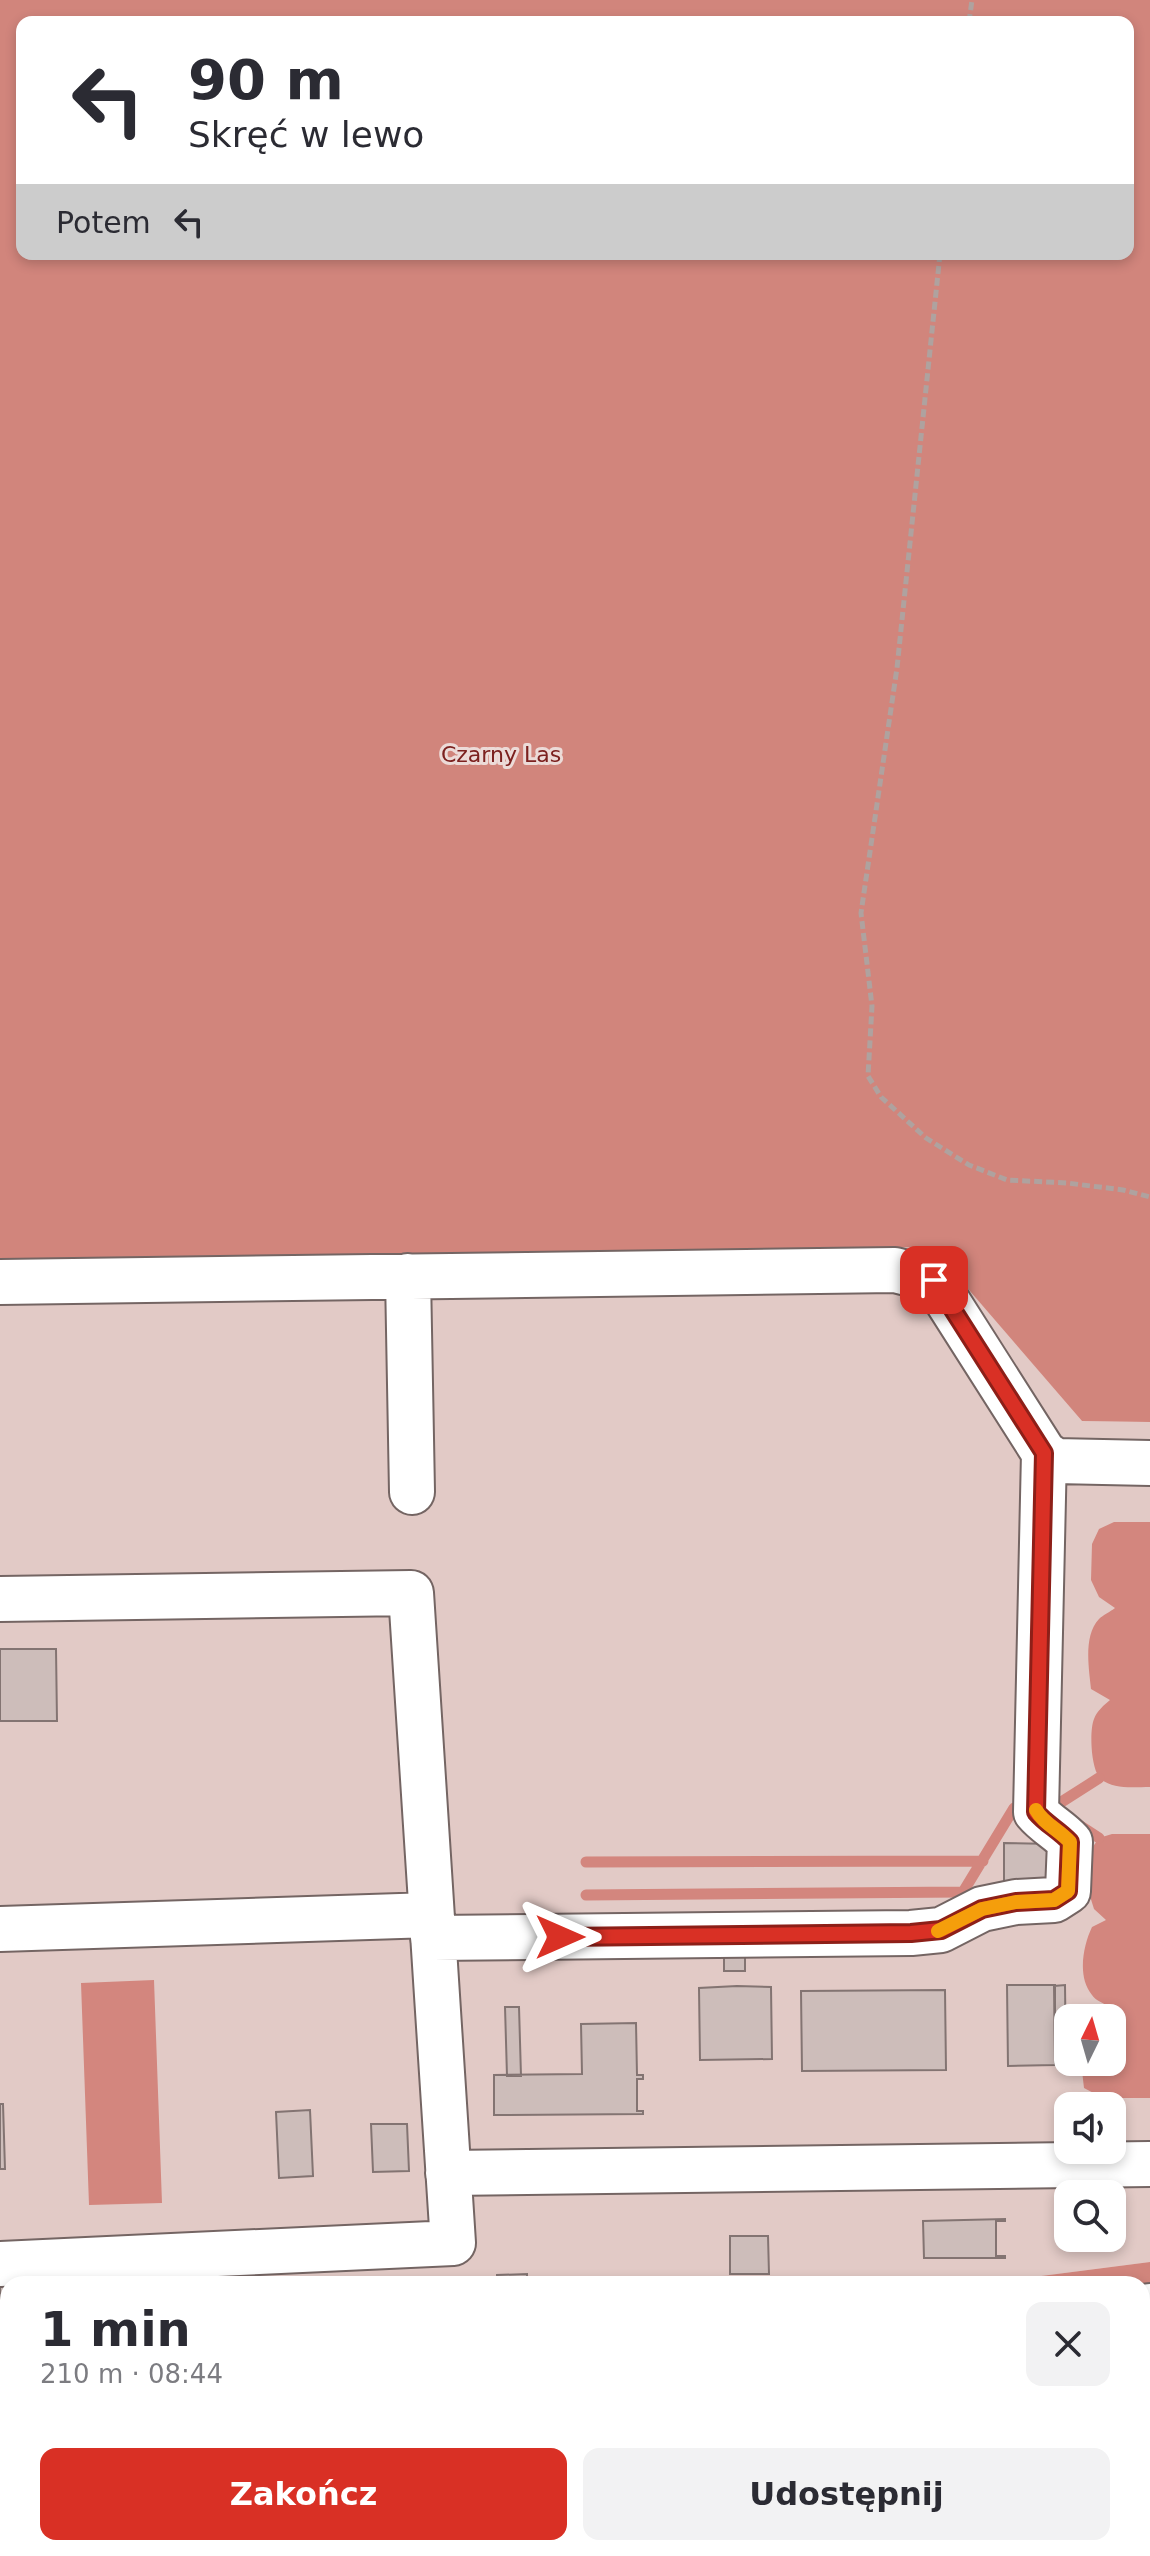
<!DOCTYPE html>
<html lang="pl">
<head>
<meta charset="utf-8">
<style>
  body { margin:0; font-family:"DejaVu Sans",sans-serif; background:#f2f2f3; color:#2b2b33; height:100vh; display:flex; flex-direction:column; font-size:30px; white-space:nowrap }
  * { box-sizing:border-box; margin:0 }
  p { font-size:26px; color:#7c7c81 }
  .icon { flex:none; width:44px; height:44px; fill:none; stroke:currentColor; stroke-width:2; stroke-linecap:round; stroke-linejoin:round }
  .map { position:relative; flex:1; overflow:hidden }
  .panel { position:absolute; left:0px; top:2276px; width:1150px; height:280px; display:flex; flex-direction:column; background:#fff; border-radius:24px 24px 0 0; box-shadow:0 4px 12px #0003 }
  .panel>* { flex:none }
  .banner { position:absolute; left:16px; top:16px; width:1118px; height:244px; border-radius:16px; box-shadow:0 4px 12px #0003; background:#fff; color:#2b2b33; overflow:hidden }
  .needle { width:52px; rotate:5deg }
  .fabs { position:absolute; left:1054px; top:2004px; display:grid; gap:16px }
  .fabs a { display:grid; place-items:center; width:72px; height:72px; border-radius:16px; background:#fff; box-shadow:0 4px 12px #0003; font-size:40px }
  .pin { position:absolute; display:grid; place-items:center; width:68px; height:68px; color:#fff; margin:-34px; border-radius:16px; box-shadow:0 4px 12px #0006 }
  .me { position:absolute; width:88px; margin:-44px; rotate:90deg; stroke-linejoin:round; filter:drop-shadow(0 0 6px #0008) }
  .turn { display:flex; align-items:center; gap:28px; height:168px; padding:0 40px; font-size:36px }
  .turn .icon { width:104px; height:104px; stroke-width:2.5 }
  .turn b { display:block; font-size:56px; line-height:68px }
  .then { display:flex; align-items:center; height:76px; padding:0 40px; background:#0003; gap:16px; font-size:30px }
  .round { display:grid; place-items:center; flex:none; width:84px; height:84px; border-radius:16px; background:#f2f2f3 }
  .headline { display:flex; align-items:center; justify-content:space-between; height:136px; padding:0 40px }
  h1 { font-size:48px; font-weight:700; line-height:60px }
  .action { display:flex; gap:16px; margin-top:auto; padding:16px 40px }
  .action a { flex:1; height:92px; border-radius:16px; background:#d93025; color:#fff; font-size:32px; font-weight:700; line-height:92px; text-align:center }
  .action a+a { background:#f2f2f3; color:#2b2b33 }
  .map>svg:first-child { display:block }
</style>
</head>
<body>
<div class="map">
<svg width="1150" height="2556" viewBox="0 0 1150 2556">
  <rect width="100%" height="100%" fill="#ecdbd8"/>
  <path fill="#e2cac6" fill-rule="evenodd" d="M933 1247 1082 1421 1150 1422V2262L978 2284H8L0 2347V1260ZM1068 2018H1112V2062H1068ZM1068 2106H1112V2150H1068ZM1068 2194H1112V2238H1068Z"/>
  <path fill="#d1857c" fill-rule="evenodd" d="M0 0H1150V1422L1082 1421 932 1247 0 1260ZM22 22H1128V254H22Z
    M1150 2262V2287L1142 2288V2284H978Z
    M1150 2344V2556H0V2486L8 2485V2548H1142V2345Z"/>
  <path fill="#d3867e" d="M1114 1522H1150V1787C1134 1787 1114 1790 1101 1779 1091 1771 1089 1731 1094 1719 1097 1711 1104 1705 1110 1700L1091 1689C1089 1669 1083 1636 1099 1619 1103 1615 1110 1612 1115 1608L1099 1597 1091 1580 1092 1544 1099 1529Z
    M1112 1834H1150V2098H1103L1084 2088 1081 2062H1112V2018H1092L1108 2006C1103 2003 1095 2000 1092 1995 1077 1977 1083 1946 1092 1927L1106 1920 1094 1909 1089 1893 1092 1848 1099 1838Z
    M154 1980 162 2203 89 2205 81 1983Z"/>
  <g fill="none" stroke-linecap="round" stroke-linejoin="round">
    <path stroke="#d3867e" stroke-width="11" d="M1047 1808H1052L1099 1778
      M1076 1823 1099 1838
      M586 1862 983 1861
      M586 1895 963 1892 1014 1808H1026"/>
  </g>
  <path fill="#cdbdba" stroke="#837472" stroke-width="2" d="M0 1649H56L57 1721H0Z
    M1004 1843 1053 1844V1881L1004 1882Z
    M724 1950H745V1971H724Z
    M1007 1985H1055V2065L1008 2066Z
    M1065 1985 1066 2064 1055 2065 1054 1986Z
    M737 1986 771 1987 772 2059 700 2060 699 1988Z
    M945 1990 946 2070 802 2071 801 1991Z
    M505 2007H519L521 2076H507Z
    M636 2023 637 2075H643V2079H637V2111H643V2114L494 2115V2075L582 2074 581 2024Z
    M0 2104H3L5 2169H0Z
    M310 2110 313 2176 279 2178 276 2112Z
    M371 2124H407L409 2171 373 2172Z
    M1005 2219V2221H996V2256H1005V2258H924L923 2221Z
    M730 2236H768L769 2274H730Z
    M527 2274V2284H497V2275Z
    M363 2278V2284H300V2279Z
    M174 2281 300 2282V2284H174Z
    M0 2284H8V2353L0 2351Z"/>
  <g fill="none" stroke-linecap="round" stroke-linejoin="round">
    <defs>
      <path id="minor" d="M408 1276 412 1492
        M0 1282 895 1270 934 1280 1044 1453 1056 1461 1150 1463
        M0 1599 411 1593 453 2243 0 2264
        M0 1929 431 1915
        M433 1938 911 1933 941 1930 982 1909 1016 1902 1054 1900 1068 1891 1070 1842C1059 1830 1046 1824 1036 1812L1044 1453
        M448 2173 1150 2164
        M1142 2307 1150 2306
        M0 2451 8 2450"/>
    </defs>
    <use href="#minor" stroke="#746563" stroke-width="48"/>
    <path stroke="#afa29f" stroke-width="5" stroke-dasharray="8 4" stroke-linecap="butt" d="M969 22 972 0
      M940 254 897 668 861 913 872 1006 868 1076 881 1097 926 1138 969 1165 1007 1180 1067 1183 1123 1190 1150 1197"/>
    <use href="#minor" stroke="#fff" stroke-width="44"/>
  </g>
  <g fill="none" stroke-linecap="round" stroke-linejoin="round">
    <defs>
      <path id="route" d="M560 1937 911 1933 941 1930 982 1909 1016 1902 1054 1900 1068 1891 1070 1842C1059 1830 1046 1824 1036 1812L1044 1453 934 1280"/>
    </defs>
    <use href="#route" stroke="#8d1f18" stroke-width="20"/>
    <use href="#route" stroke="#d93025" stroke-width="14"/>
    <path stroke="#f59e0b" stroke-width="14" d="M938 1931 982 1909 1016 1902 1054 1900 1068 1891 1070 1842C1059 1830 1043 1823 1036 1810"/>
  </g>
  <g text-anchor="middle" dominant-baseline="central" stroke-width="6" stroke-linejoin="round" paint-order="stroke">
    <g font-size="22" fill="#7c211f" stroke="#ecdbd8">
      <text x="501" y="754">Czarny Las</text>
    </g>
  </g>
</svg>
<div class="fabs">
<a><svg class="needle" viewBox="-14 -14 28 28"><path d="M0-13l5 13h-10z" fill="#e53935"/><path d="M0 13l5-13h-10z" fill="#7c7c81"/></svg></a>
<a><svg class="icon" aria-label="sound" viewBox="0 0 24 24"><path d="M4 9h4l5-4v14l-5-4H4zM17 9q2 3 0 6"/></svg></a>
<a><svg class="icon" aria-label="search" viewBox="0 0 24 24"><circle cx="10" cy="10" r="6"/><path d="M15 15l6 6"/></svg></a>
</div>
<div class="pin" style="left:934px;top:1280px;background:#d93025"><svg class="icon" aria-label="arrive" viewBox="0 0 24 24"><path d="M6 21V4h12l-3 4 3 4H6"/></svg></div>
<svg class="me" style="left:560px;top:1937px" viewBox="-20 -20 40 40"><path d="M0-17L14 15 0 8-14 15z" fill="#d93025" stroke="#fff" stroke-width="4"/></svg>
<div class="banner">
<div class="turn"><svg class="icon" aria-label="left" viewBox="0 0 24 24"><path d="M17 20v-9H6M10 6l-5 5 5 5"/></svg><div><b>90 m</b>Skręć w lewo</div></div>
<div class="then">Potem<svg class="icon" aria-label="left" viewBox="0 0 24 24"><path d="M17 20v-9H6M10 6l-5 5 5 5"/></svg></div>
</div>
<section class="panel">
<div class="headline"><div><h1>1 min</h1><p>210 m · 08:44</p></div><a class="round"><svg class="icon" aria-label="close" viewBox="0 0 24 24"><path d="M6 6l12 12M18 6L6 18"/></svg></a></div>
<div class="action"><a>Zakończ</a><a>Udostępnij</a></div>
</section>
</div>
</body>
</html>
